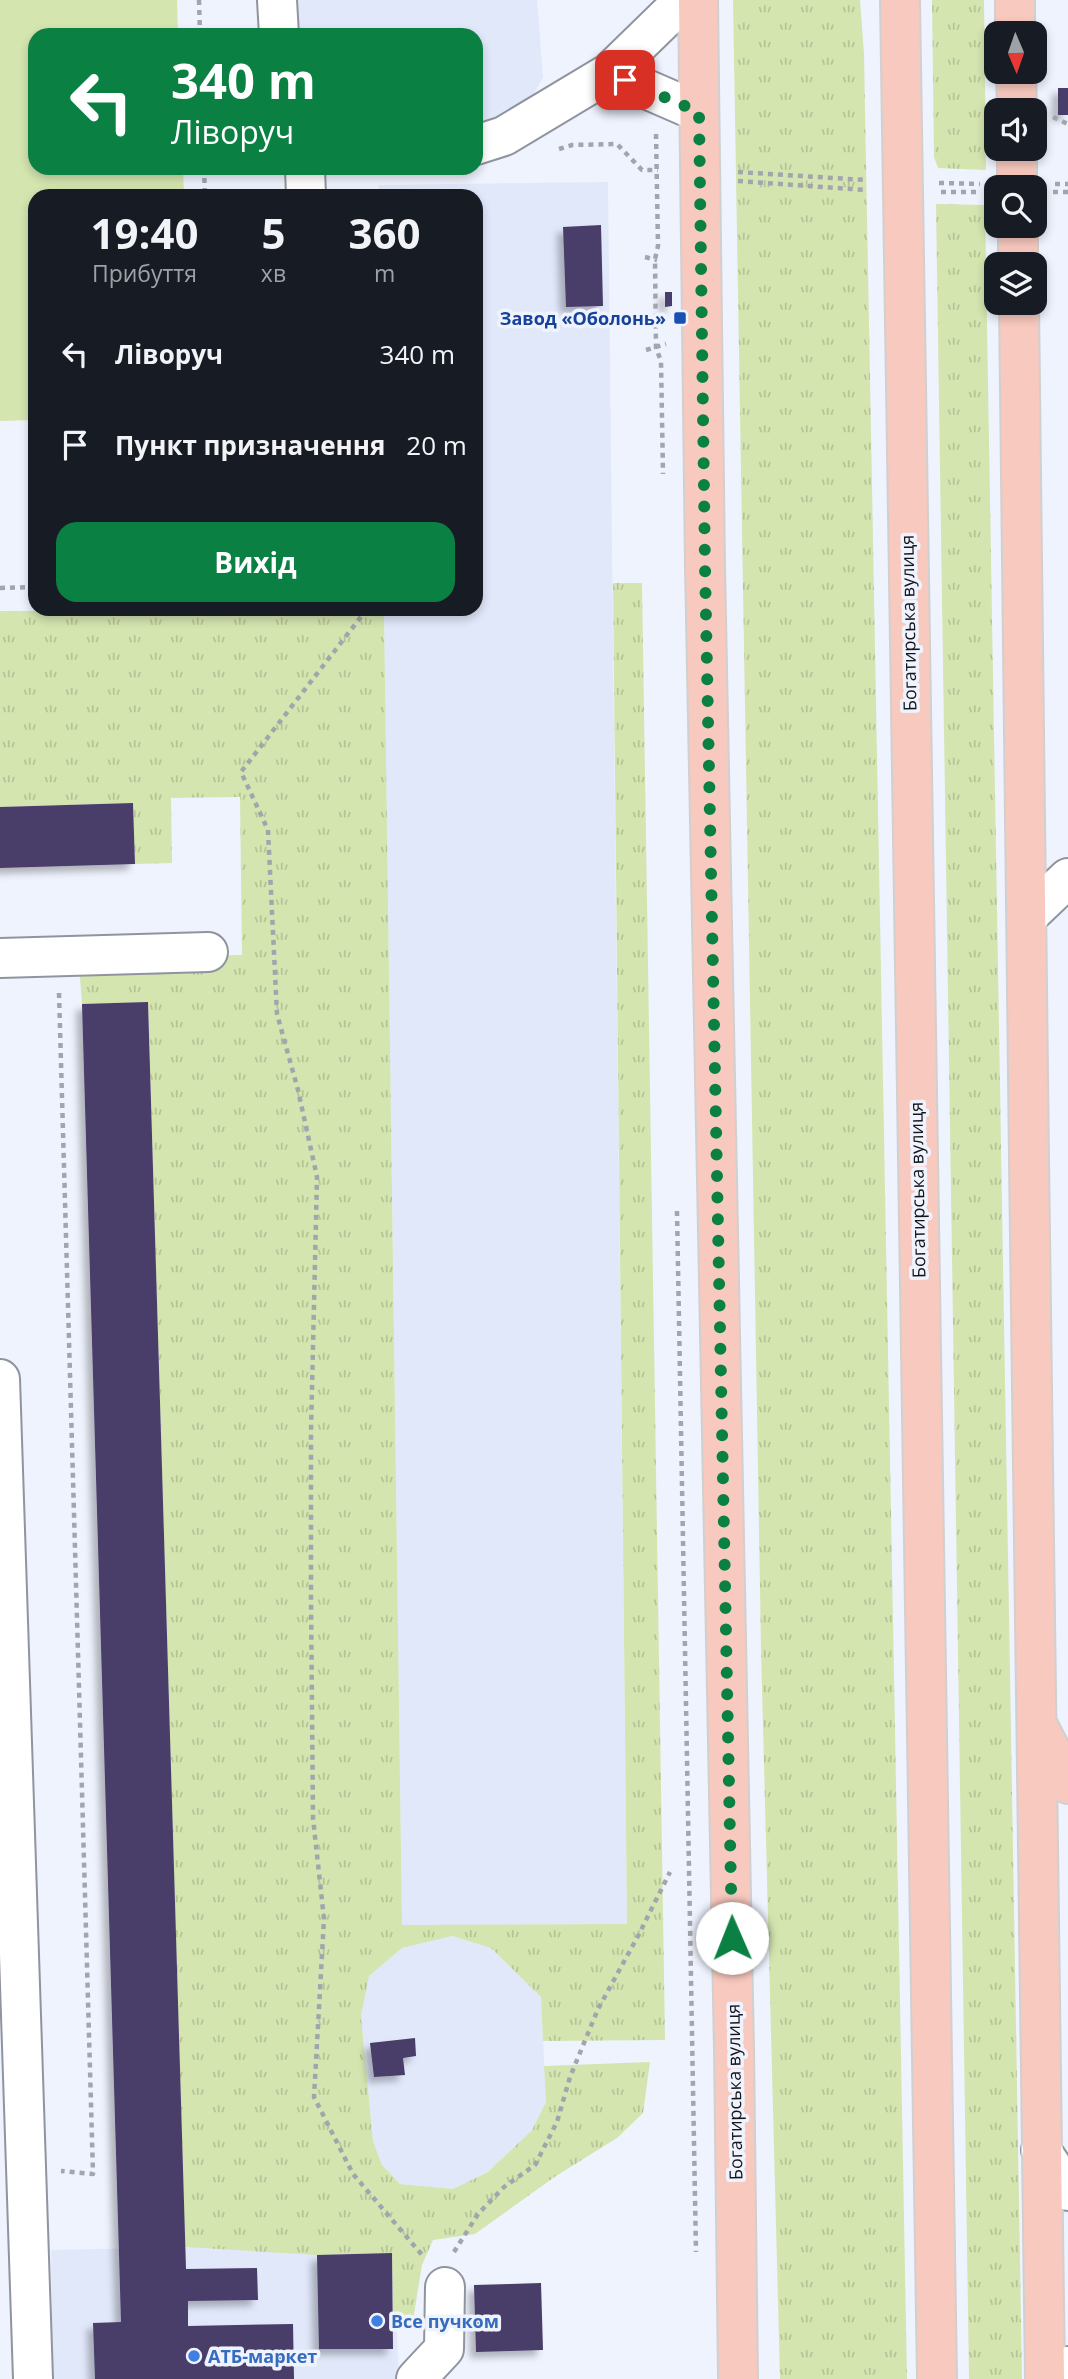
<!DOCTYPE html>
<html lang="uk">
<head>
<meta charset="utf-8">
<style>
  body { margin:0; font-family:"Open Sans",sans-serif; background:#20242c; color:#f1f3f6; height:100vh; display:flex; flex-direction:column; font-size:26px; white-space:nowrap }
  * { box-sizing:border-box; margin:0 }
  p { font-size:23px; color:#9ea1a6 }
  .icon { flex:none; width:38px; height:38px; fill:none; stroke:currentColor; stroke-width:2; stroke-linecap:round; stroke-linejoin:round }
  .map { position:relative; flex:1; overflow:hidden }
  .details { position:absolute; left:28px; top:189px; width:455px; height:427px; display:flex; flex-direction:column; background:#171b24; border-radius:21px; box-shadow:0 4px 10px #0003 }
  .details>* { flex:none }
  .hud { position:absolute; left:28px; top:28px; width:455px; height:147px; border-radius:21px; box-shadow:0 4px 10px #0003; background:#0b8043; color:#fff; overflow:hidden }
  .needle { width:46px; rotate:178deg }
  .fabs { position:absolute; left:984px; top:21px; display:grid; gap:14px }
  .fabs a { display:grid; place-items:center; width:63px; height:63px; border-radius:14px; background:#171b24; box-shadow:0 4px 10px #0003; font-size:35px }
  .pin { position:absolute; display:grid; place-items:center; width:60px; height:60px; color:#fff; margin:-30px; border-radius:14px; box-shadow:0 4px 10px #0006 }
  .me { position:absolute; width:77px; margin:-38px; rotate:359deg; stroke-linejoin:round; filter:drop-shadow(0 0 5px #0008) }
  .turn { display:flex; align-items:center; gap:24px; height:147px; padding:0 28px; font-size:32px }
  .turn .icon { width:91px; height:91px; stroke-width:2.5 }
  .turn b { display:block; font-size:49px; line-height:60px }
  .eta { display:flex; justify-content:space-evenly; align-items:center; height:119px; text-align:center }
  .eta b { font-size:42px; font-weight:700; line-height:49px }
  .action { display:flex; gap:14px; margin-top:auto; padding:14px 28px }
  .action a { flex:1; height:80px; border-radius:21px; background:#0b8043; color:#fff; font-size:28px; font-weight:700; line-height:80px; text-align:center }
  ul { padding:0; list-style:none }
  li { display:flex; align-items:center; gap:21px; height:91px; padding:0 28px }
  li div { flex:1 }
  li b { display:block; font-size:26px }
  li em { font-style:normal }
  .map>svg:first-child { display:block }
</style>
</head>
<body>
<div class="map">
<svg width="1068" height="2379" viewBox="0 0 1068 2379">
  <defs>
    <pattern id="grass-tufts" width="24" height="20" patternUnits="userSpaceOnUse" patternTransform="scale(1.75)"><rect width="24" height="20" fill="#d4e5b0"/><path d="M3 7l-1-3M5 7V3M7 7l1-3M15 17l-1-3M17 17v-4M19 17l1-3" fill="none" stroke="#b5c497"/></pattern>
    <filter id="shadow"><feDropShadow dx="-6" dy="6" stdDeviation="3.5" flood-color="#0004"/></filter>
  </defs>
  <rect width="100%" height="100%" fill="#eff3fe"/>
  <path fill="#e1e8fa" d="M291 0H537L543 77 527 107 476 137V35H292Z
    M608 182 627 1924 402 1926 384 609H476V196H379L378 185Z
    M452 1936 491 1948 541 1997 546 2102 532 2130 488 2172 453 2189 400 2184 382 2165 373 2141 361 2016 369 1976 402 1948Z
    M393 2243 399 2379H53L51 2250Z"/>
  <path fill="url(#grass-tufts)" d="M733 0H860L864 54 907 2379H780L761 1649Z
    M932 0H984L986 170 938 168 934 157Z
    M936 204 985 205 1022 2379H969Z
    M613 583H642L665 2040 543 2041 541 1997 491 1948 452 1936 402 1948 369 1976 361 2016 373 2141 382 2165 400 2184 453 2189 488 2172 532 2130 546 2102 544 2066 650 2062 643 2113 617 2138 556 2176 475 2234 433 2240 422 2265 413 2320 393 2325 392 2253 317 2255 185 2247 148 1003 82 1004 79 964 173 956 242 955 240 797 171 798 172 863 135 864 133 803 0 807V611L384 609 402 1925 627 1924Z"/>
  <path fill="#d4e5b0" d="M0 0H177L178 35H35V168H183L184 196H35V420L0 421Z"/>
  <path fill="#483c69" filter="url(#shadow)" d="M1058 88H1068V115H1058Z
    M601 225 603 306 566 307 563 227Z
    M665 292H672V306L665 307Z
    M133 803 135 864 0 868V807Z
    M148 1002 186 2269 257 2268 258 2300 188 2301V2326L293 2324 294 2379H95L93 2323 121 2322 82 1004Z
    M415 2038 416 2056 403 2058 405 2075 374 2077 370 2043Z
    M392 2253 393 2349H319L317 2255Z
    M541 2283 543 2350 476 2352 474 2285Z"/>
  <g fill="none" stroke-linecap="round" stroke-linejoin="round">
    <defs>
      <path id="minor" d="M277 0 279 35
        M609 73 699 112
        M476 145 504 136 609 73 684 0
        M305 168 306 196
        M1028 916 1068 878
        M0 958 208 952
        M0 1379 33 2379
        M1041 2150 1068 2191
        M416 2379 444 2349 445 2287
        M1055 2379 1068 2366"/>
      <path id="major" d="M698 0 705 566 734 2049 738 2379
        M900 0 937 2379
        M1015 0V33
        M1016 72 1017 110
        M1017 149V187
        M1018 226V264
        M1019 303C1029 995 1032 1687 1045 2379
        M1039 1728 1068 1784"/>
    </defs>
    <use href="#minor" stroke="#90949e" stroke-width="42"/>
    <use href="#major" stroke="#d0d0d1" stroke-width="42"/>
    <path stroke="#a2a5ad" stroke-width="4.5" stroke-dasharray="5 5" stroke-linecap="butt" d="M199 0 200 35
      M1053 117 1068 124
      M656 134 658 246 655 259 656 348 661 361 663 474
      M559 149 572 145 617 144 642 170H658
      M204 168 205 196
      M738 172 865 180
      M738 181 865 190
      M939 183 980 184
      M1055 184H1068
      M941 192H981
      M1053 192H1068
      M645 257 657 260
      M646 350 666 344
      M0 588 35 587
      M367 609 241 772 268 830 277 1014 298 1090 317 1177 311 1432V1597L313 1818 324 1919 314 2097 353 2174 423 2256
      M59 993 93 2174 61 2171
      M677 1211 696 2252
      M454 2252 478 2214 504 2187 535 2165 557 2122 570 2077 598 2009 638 1936 670 1872"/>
    <use href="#minor" stroke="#fff" stroke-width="38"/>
    <use href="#major" stroke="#f8c9be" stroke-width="38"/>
  </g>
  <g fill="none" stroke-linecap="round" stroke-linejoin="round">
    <path stroke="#0b8043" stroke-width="12" stroke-dasharray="0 21.6" d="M625 80 699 112 705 566 732 1938"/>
  </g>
  <rect fill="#1a4fb4" stroke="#eff3fe" stroke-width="2.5" x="673" y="311" width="14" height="14" rx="3.5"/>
  <g fill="#3f7fe0" stroke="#eff3fe" stroke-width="2.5">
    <circle cx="377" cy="2321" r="7"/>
    <circle cx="194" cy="2356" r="7"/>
  </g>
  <g text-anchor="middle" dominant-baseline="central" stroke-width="7" stroke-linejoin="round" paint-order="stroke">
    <g font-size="18" font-weight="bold" fill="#164399" stroke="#eff3fe" text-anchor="end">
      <text x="666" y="318">Завод «Оболонь»</text>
    </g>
    <g font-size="18" fill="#141519" stroke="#eff3fe">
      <text transform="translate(908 623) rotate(-91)">Богатирська вулиця</text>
      <text transform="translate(917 1190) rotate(-91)">Богатирська вулиця</text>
      <text transform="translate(734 2092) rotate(-91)">Богатирська вулиця</text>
    </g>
    <g font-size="18" font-weight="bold" fill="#366cbe" stroke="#eff3fe" text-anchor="start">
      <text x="391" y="2321">Все пучком</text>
      <text x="208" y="2356">АТБ-маркет</text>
    </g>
  </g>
</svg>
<div class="fabs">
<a><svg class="needle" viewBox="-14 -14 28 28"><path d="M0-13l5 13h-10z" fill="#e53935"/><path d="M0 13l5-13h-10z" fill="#9ea1a6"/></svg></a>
<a><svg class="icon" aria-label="sound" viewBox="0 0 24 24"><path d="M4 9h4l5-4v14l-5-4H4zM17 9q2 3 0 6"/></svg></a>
<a><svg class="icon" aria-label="search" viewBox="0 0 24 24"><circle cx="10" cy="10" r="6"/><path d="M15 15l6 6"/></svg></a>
<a><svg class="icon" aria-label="layers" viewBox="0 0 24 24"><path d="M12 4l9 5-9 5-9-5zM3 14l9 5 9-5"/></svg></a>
</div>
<div class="pin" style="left:625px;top:80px;background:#d93025"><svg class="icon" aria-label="arrive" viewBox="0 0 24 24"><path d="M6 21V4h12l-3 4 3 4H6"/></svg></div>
<svg class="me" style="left:732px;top:1938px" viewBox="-20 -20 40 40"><circle r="19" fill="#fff"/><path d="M0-13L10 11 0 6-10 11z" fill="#0b8043"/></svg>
<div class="hud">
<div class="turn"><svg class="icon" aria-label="left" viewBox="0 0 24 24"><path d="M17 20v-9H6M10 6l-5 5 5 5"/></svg><div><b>340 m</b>Ліворуч</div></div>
</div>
<section class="details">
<div class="eta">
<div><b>19:40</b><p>Прибуття</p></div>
<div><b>5</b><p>хв</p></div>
<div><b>360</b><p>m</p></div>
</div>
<ul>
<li><svg class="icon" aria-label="left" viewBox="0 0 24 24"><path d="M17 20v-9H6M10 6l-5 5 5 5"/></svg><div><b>Ліворуч</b></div><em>340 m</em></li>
<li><svg class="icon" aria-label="arrive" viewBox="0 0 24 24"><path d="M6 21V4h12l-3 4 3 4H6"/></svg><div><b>Пункт призначення</b></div><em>20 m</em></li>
</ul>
<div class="action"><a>Вихід</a></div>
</section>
</div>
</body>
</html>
